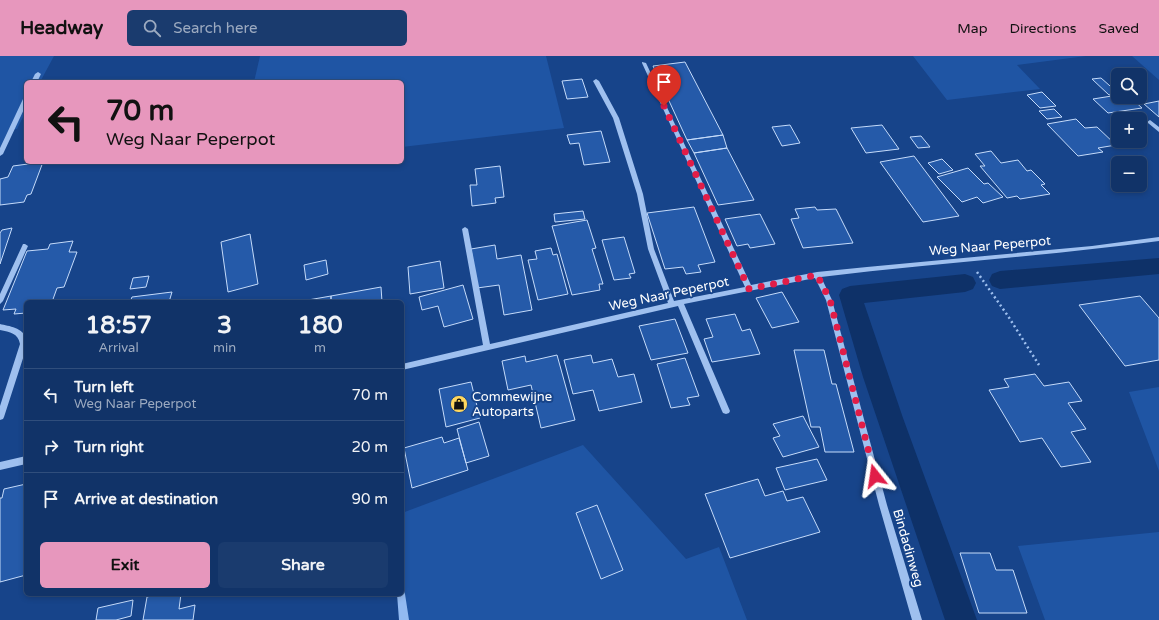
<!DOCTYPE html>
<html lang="en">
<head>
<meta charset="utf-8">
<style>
  body { margin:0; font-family:"Varela Round",sans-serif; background:#1a3b6e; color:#f1f3f6; height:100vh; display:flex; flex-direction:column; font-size:15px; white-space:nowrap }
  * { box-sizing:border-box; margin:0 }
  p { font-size:13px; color:#9caac0 }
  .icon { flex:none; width:22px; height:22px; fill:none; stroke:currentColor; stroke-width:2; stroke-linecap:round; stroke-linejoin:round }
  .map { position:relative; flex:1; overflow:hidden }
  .drawer { position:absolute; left:24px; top:244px; width:380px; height:296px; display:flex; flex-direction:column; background:#113368; border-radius:6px; box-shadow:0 2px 6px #0003,0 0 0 1px #304e7c }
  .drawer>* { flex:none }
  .top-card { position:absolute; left:24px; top:24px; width:380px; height:84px; border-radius:6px; box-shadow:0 2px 6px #0003,0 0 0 1px #304e7c; background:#e797bd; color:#111; overflow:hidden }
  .tools { position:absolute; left:1111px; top:12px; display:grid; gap:8px }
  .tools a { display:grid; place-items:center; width:36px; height:36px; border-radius:6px; background:#113368; box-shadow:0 2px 6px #0003,0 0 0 1px #304e7c; font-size:20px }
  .pin { position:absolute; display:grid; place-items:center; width:34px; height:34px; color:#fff; margin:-41px -17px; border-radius:50% 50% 50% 0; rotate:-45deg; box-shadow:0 0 4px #0007 }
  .pin .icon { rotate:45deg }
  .me { position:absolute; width:44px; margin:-22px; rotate:345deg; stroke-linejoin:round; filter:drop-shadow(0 0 3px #0008) }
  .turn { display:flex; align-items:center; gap:14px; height:84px; padding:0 16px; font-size:18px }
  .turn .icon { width:52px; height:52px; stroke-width:2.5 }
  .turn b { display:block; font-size:28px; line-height:34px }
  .eta { display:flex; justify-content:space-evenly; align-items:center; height:68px; text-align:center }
  .eta b { font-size:24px; font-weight:700; line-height:28px }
  .action { display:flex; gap:8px; margin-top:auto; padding:8px 16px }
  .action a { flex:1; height:46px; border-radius:6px; background:#e797bd; color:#111; font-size:16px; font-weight:700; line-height:46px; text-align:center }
  .action a+a { background:#1a3b6e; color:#f1f3f6 }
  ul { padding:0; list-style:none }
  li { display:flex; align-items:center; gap:12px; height:52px; padding:0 16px; border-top:1px solid #304e7c }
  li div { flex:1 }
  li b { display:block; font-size:15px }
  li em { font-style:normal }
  header { display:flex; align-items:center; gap:24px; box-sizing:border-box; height:56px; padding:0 20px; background:#e797bd; color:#111 }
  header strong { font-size:19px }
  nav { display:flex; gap:22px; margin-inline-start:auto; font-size:14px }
  .search { width:280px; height:36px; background:#1a3b6e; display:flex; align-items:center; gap:10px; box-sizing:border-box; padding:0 14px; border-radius:6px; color:#9caac0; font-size:15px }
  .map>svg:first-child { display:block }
</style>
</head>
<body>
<header>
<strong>Headway</strong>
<div class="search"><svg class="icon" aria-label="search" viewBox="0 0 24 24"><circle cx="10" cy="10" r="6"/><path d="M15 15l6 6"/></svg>Search here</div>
<nav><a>Map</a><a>Directions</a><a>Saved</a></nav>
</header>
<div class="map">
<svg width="1159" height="564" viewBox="0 0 1159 564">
  <rect width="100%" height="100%" fill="#17448a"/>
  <path fill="#1f55a4" d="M0 0H54L40 26H26V55L17 73H9L0 92Z
    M260 0H546L564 72 402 91V26H254Z
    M913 0H1086L1017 9 1040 33 947 44Z
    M1132 0H1159V24Z
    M1159 331V415L1129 336Z
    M583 389 686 503 719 491 747 564H404L401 538H402V457Z
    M1159 476V564H1045L1018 490Z"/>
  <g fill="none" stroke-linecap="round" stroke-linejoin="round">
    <path fill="#92baf1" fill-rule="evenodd" d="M402 534 404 535 405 538 409 564H399L397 538H402Z"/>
    <path fill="#0e3168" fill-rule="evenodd" d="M1159 202V218L1000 233 992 230 989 224 992 218 1000 215Z
      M965 218 973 221 976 227 973 233 965 236 864 247 903 362 977 564H945L863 321 839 239 842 233 850 230Z"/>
  </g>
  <path fill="#255aa9" stroke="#c5dbfa" d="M685 6 723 79 687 84 653 10Z
    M1101 22 1118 37 1109 39 1092 23Z
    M582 23 588 41 567 43 562 25Z
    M1042 36 1056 50 1040 52 1027 39Z
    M1118 39V41H1130L1142 52 1108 57 1093 43Z
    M1159 45V61L1144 48Z
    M1054 53 1062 61 1047 63 1039 55Z
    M1076 63 1085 72 1097 71 1116 89 1098 92 1103 96 1078 100 1047 68Z
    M790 69 800 87 782 90 772 71Z
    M882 69 899 93 866 97 851 72Z
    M601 75 610 106 584 109 579 87 570 88 567 79Z
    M723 79 727 92 694 97 687 84Z
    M921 80 930 91 918 92 910 81Z
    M727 92 754 144 718 149 694 97Z
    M991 95 1001 107 1018 104 1027 115 1031 114 1045 128 1041 129 1050 138 1020 143 1017 140 1007 142 980 110H985L975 98Z
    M914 100 959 160 923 166 880 106Z
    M942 103 953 114 939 118 928 107Z
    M43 106 31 138 27 139 24 146 0 149V123L8 121 13 110Z
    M500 110 504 141 495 142 496 147 472 150 470 129H477L475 113Z
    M968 112 984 128 988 127 1003 141 983 147 977 141 962 146 937 121Z
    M694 151 715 206 698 209 701 216 686 218 683 211 665 213 647 157Z
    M815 151 817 154 836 153 853 187 803 192 791 163 799 162 795 153Z
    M583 155 585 163 555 166 554 158Z
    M760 158 775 188 750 192 748 188 737 190 725 163Z
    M587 164 596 192 592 193 603 228H599L600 234 572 239 552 170Z
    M12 172 0 208V177L2 174Z
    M250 178 258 228 228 236 221 186Z
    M624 181 635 217 629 218 631 222 614 224 602 184Z
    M73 185 69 196H77L64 231 57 232 52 246H26V257L14 258 16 253 3 254 27 195 48 193 50 188Z
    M495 189 497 203 521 199 532 254 504 259 499 229 477 232 471 193Z
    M551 192 553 199 557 198 568 238 538 244 528 204 537 203 535 195Z
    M326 204 328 218 306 224 304 209Z
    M440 205 444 232 410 238 408 211Z
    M149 220 146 231 130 233 133 222Z
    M463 229 473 263 444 271 438 250 422 254 419 241Z
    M381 231 382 246H331V240Z
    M172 236 169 246H130L132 241Z
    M782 236 799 266 772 272 756 242Z
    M331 240V246H308V244Z
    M1140 240 1159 262V304L1125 310 1079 249Z
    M735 258 742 275 750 273 760 298 712 306 704 283 713 281 706 263Z
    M675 263 688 297 651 304 639 270Z
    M794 294H824L832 328H836L854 396H825L820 371H811Z
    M557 299 575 364 541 372 531 329 508 334 502 305 525 300 526 306Z
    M591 299 593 307 612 303 618 321 634 318 642 346 599 355 593 334 573 338 564 304Z
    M685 302 699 340 687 342 690 349 671 352 657 308Z
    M1035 318 1044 330 1069 326 1082 345 1068 347 1086 373 1071 376 1091 406 1061 411 1042 382 1020 386 989 334 1009 331 1004 323Z
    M471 326 480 362 446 371 439 333Z
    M803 360 819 391 783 401 773 382 780 380 773 368Z
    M479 366 489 400 466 407 457 373Z
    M442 381 444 387 459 382 468 414 412 432 404 392Z
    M817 403 827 424 785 434 776 412Z
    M758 423 765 440 783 435 787 445 803 441 820 476 730 502 705 438Z
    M26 428V519L0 526V442H2L4 433Z
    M597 449 623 514 601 523 576 457Z
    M960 497H990L996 514H1013L1027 557H979Z
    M160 538H181L179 553 195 549 193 564H143L147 541Z
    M133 544 131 560 116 564H96L98 552Z"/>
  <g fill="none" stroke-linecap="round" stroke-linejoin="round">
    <path stroke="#9fc0ef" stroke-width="2.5" stroke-dasharray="2 3" stroke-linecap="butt" d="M977 216 1008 260 1039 309"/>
    <path fill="#9fc0ef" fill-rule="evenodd" d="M642 6 646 7 751 229 817 216 867 211 1092 190 1159 181V185C1047 200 934 207 821 221L832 244 887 449 922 564H912L879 449 826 244 815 222 684 248 730 355 729 357 726 358 723 357 722 355 678 250 402 314V308L483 289 462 173 465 171 468 173 490 288 668 247 648 193 637 138 613 62 593 25 596 23 599 25 619 62 643 138 654 193 674 245 745 231 642 7Z
      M38 16 41 18 37 26H31L35 18Z
      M26 41V49L3 98 0 100V92L23 43Z
      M1150 64 1159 71V76L1148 67 1147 66Z
      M23 188H25L28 190 3 245 0 248V238Z
      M0 268C9 270 23 272 26 282 27 285 26 290 26 293L4 361 3 363 0 364V350L20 288C18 277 10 276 0 274Z
      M26 400V408L0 414V406Z"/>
  </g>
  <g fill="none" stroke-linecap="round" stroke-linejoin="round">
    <path stroke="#e11d48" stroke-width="7" stroke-dasharray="0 12.6" d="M664 50 749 233 817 219 830 244 875 420"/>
  </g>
  <defs>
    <symbol id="shop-disc" viewBox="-11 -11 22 22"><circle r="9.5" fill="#ffd75d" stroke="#17448a"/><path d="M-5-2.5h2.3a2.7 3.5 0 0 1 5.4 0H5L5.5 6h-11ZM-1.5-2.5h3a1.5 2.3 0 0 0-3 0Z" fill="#111"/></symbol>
  </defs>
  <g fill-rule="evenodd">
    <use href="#shop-disc" x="449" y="338" width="20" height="20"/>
  </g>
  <g text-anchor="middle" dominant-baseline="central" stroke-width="4" stroke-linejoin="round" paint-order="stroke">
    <g font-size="13" fill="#fff" stroke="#17448a">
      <text transform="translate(990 190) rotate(-5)">Weg Naar Peperpot</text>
      <text transform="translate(669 238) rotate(-12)">Weg Naar Peperpot</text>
      <text transform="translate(908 492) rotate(74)">Bindadinweg</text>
    </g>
    <g font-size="13" fill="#fff" stroke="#17448a" text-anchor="start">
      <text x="472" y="341">Commewijne<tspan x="472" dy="15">Autoparts</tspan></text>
    </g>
  </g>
</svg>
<div class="tools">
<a><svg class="icon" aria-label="search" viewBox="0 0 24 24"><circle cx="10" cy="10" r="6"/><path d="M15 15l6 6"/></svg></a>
<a>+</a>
<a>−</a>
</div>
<div class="pin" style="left:664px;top:50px;background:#d93025"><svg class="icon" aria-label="arrive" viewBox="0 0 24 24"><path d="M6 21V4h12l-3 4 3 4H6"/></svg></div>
<svg class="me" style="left:875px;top:420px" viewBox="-20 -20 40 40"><path d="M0-17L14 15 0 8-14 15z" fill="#e11d48" stroke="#fff" stroke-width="4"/></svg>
<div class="top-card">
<div class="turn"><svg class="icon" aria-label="left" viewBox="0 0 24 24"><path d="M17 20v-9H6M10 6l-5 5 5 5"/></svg><div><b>70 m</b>Weg Naar Peperpot</div></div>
</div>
<section class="drawer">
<div class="eta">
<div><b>18:57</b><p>Arrival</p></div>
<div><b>3</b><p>min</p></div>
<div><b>180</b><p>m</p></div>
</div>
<ul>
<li><svg class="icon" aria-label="left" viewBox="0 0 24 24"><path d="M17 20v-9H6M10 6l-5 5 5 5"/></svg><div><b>Turn left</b><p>Weg Naar Peperpot</p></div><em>70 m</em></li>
<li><svg class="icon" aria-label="right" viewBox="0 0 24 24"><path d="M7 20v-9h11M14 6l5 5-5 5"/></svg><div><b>Turn right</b></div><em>20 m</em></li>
<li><svg class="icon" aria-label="arrive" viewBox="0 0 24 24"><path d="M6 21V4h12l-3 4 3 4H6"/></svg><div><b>Arrive at destination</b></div><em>90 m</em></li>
</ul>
<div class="action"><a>Exit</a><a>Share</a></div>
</section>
</div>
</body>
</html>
